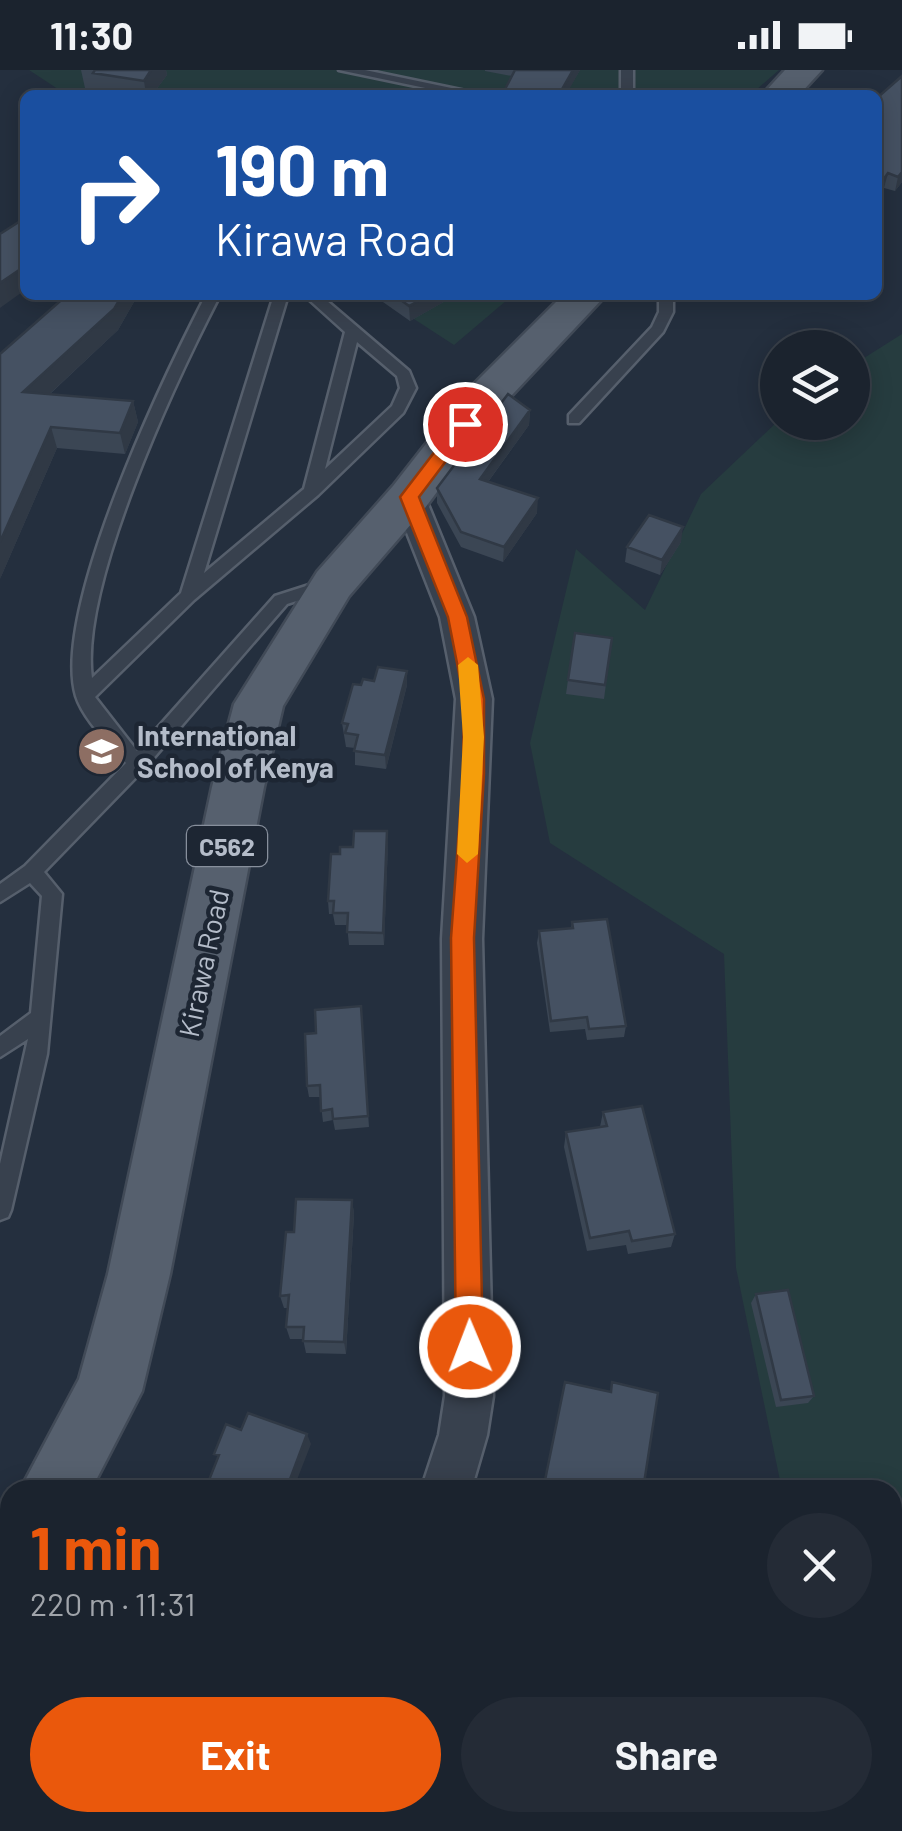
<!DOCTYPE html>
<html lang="en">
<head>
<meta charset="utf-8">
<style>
  body { margin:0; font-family:Barlow,sans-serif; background:#242b36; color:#f1f3f6; height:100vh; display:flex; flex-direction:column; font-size:38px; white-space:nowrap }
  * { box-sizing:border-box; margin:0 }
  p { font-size:32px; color:#a0a4aa }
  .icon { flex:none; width:55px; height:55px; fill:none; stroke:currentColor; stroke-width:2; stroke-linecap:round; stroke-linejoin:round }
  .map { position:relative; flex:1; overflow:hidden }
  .sheet { position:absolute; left:0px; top:1410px; width:902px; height:352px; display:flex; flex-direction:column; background:#1b232e; border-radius:30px 30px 0 0; box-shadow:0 5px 25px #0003,0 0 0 2px #39404a }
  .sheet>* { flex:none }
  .hud { position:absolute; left:20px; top:20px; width:862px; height:210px; border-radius:15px; box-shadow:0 5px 25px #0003,0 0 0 2px #39404a; background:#1a4fa0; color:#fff; overflow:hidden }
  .controls { position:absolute; left:760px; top:260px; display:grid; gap:20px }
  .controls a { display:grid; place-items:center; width:110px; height:110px; border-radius:50%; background:#1b232e; box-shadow:0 5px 25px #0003,0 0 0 2px #39404a; font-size:50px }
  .pin { position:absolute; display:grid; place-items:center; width:85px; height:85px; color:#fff; margin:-42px; border:5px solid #fff; border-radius:50%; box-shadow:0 2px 10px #0007 }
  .me { position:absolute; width:110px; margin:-55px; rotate:359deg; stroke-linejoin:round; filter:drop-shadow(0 0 8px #0008) }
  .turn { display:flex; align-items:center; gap:35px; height:210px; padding:0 30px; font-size:45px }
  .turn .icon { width:130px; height:130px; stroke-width:2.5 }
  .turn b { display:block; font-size:70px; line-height:85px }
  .round { display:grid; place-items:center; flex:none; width:105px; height:105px; border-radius:52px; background:#242b36 }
  .headline { display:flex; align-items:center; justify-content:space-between; height:170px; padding:0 30px }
  h1 { font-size:60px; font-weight:700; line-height:75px; color:#ea580c }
  .button { display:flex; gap:20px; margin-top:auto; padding:20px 30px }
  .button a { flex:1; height:115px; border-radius:60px; background:#ea580c; color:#fff; font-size:40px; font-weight:700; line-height:115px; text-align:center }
  .button a+a { background:#242b36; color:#f1f3f6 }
  .status { display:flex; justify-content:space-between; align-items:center; height:70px; padding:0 50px; background:#1b232e; direction:ltr }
  .status svg { height:28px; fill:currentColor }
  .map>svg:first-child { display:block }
</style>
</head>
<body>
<div class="status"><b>11:30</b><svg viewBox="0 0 49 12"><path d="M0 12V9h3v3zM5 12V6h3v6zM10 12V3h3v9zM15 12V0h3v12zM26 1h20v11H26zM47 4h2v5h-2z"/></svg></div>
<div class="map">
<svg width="902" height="1761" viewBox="0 0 902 1761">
  <rect width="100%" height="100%" fill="#242f3e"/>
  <path fill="#263c3f" d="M29 0H779L750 25H67Z
    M377 225H513L454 275Z
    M902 264V1761H727L735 1753 892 1752V1420H782L736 1198 724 884 550 773 530 673 576 479 645 540 701 424 777 352H852L853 295Z"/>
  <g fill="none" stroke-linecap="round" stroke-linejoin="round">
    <defs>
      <path id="lane" d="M339 0H365L485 25H459Z
        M621 0H633V25H621Z
        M206 225H220C176 310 79 516 92 608L181 523 274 225H288L204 503 304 419 345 262 304 225H320L409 301 416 318 403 343 318 425 194 530 95 627 137 681 275 526 328 509 336 515 334 519 287 534 144 699 44 802 62 824 47 984 11 1140 8 1147 0 1150V1094L28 969 0 987V966L31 943 42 826 30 813 0 832V814L25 796 126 693C110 674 84 651 76 626 51 541 164 306 206 225ZM357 272 397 306 400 318 392 336 325 399Z
        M659 225H673V242L663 262 579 353H569V345L652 257 659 242Z"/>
      <path id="street" d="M409 416 420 419 425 427 474 547 492 629 482 869 493 1326 487 1365 471 1420H421L439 1365 445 1326 442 869 456 629 440 547 393 427 398 419Z
        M290 1752H345L343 1761H287Z"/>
      <path id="primary" d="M785 0H822L799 25H762Z
        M563 225H606L498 340 425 438 349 526 283 636 264 717 170 1204 142 1321 91 1420H20L79 1309 108 1204 212 717 234 634 317 502 393 416 468 320Z
        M10 1448V1527L0 1531V1453Z"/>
    </defs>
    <use href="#lane" stroke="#565f6c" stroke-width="5"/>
    <use href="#street" stroke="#565f6c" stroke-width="5"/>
    <use href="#primary" stroke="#414a57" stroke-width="5"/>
    <use href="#lane" fill="#38414e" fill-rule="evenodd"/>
    <use href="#street" fill="#38414e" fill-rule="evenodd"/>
    <use href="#primary" fill="#56606e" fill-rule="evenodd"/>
  </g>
  <path fill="#3b4654" d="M81 0H166L167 5 152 25H101L97 24 96 20 85 18Z
    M485 0H580L567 22 502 25 512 6 485 1Z
    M878 27 902 112 895 121 884 118 878 127Z
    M67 225H138L118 260 50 324 133 331 138 352 125 384 57 378 0 509Z
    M373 225H456L410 251Z
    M782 225H803L799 231Z
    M530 340 529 355 488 412 537 443 503 492 461 477 437 433V418Z
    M681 472 660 505 625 492 627 477Z
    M612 568 604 629 566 624 568 610Z
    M407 601V615L386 699 355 695V678L346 677 342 653 361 615Z
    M388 774 384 875H349L347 855H335L333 844H329L328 831 340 784 353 777Z
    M572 852 626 956 624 967 587 970 585 959 550 962 537 873 539 861 571 858Z
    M361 936 369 1057 335 1060 333 1050 323 1052 320 1027H309L307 1016 316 963Z
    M603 1042 675 1164 671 1177 628 1184 626 1175 587 1181 564 1077 566 1062 600 1057Z
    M352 1130 354 1144 346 1284 306 1283 303 1269H290L286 1257 288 1238H284L280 1226 294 1162Z
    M756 1224 814 1326 808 1333 776 1337 751 1233Z"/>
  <path fill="#303945" d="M151 0H166L167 5 152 25H146L144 11Z
    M573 0H580L566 25 561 21Z
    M902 102V112L895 121 898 107Z
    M888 103 884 118 878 127V117Z
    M25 196V220L0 238V213Z
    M122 225H138L118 260 29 343 23 322Z
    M429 225H456L410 251 409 236Z
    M133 331 138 352 125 384 120 363Z
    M530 340 529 355 479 424 480 409Z
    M51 357 57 378 0 509V472Z
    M538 428 537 443 503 492 504 477Z
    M683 457 681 472 660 505 662 490Z
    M407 601V615L386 699 385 685Z
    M387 761 388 774 384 875 383 863Z
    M352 1130 354 1144 346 1284 344 1272Z
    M307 1364 311 1374 293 1420H286Z
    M123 1752H132L128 1761H119Z"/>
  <path fill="#455162" stroke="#303945" stroke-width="2.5" d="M95 0H151L144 11 93 3Z
    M515 0H573L561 21 585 25H502Z
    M902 6V102L898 107 888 103 878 117V27Z
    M25 148V196L0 213V164Z
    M67 225H122L114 239 23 322 133 331 120 363 51 357 0 472V284Z
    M394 225H429L409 236Z
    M508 324 530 340 480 409 538 428 504 477 461 462 437 418Z
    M649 445 683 457 662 490 627 477Z
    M575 563 612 568 605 615 568 610Z
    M378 597 407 601 385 685 354 681 358 665 345 663 348 654 342 653 353 614 361 615 363 609 374 611Z
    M354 761H387L383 863 347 862 348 843H333L334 831H328L331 784H340V777H353Z
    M607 849 626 956 589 959 587 947 551 951 539 861 573 858 572 852Z
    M361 936 368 1046 333 1049 332 1039 321 1041 320 1015 307 1016 305 964 316 963 315 940Z
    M642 1036 675 1164 632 1171 629 1161 590 1168 566 1062 607 1056 603 1042Z
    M296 1129 352 1130 344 1272 303 1271 304 1257H286L289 1225 280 1226 286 1162H294Z
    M788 1220 814 1326 781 1330 756 1224Z
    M565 1312 611 1322 612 1312 658 1323 643 1420H543Z
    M248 1343 307 1364 286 1420H205L219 1385 214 1384 226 1354 241 1360Z
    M38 1752H123L119 1761H22L24 1755 35 1761Z
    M429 1752H532L529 1761H426Z"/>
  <path fill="#ea580c" stroke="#983908" stroke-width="2.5" d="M465 349 474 354 419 427 467 547 484 629V704L474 868 483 1277 479 1286 470 1290 460 1286 456 1277 451 868 463 704 464 629 448 547 400 427 459 350Z"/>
  <path fill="#f59e0b" d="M468 587 478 595 484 667 478 784 467 793 457 784 463 667 458 595Z"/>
  <defs>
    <symbol id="school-disc" viewBox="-11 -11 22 22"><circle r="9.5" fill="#8d6e63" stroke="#1d2633"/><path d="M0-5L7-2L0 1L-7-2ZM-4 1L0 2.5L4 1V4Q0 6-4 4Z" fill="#fff"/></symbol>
  </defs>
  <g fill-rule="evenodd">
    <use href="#school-disc" x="74" y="654" width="55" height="55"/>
  </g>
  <g text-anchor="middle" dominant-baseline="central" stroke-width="9" stroke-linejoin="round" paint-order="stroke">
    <rect fill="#1d2633" stroke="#878f9c" stroke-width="2.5" x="187" y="756" width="80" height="40" rx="8"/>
    <g font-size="25" font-weight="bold" fill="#b4bcc9">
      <text x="227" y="776">C562</text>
    </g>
    <g font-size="28" font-weight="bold" fill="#b4bcc9" stroke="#1d2633" text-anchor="start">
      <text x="137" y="665">International<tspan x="137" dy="32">School of Kenya</tspan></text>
    </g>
    <g font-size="28" fill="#b4bcc9" stroke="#1d2633">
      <text transform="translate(203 893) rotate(-78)">Kirawa Road</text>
    </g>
  </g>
</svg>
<div class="controls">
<a><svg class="icon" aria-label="layers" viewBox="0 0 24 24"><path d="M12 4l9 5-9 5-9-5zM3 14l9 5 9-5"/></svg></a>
</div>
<div class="pin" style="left:465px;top:354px;background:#d93025"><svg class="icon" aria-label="arrive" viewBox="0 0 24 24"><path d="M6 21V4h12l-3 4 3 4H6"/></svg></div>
<svg class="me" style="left:470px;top:1277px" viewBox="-20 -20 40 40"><circle r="17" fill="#ea580c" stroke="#fff" stroke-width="3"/><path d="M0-11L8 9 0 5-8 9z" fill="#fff"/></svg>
<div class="hud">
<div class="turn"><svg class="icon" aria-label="right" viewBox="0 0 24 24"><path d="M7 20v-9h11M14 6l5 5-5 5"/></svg><div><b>190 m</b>Kirawa Road</div></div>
</div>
<section class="sheet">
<div class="headline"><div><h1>1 min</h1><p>220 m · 11:31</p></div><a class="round"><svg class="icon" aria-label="close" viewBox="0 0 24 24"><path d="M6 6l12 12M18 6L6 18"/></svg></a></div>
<div class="button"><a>Exit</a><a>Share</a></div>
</section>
</div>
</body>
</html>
